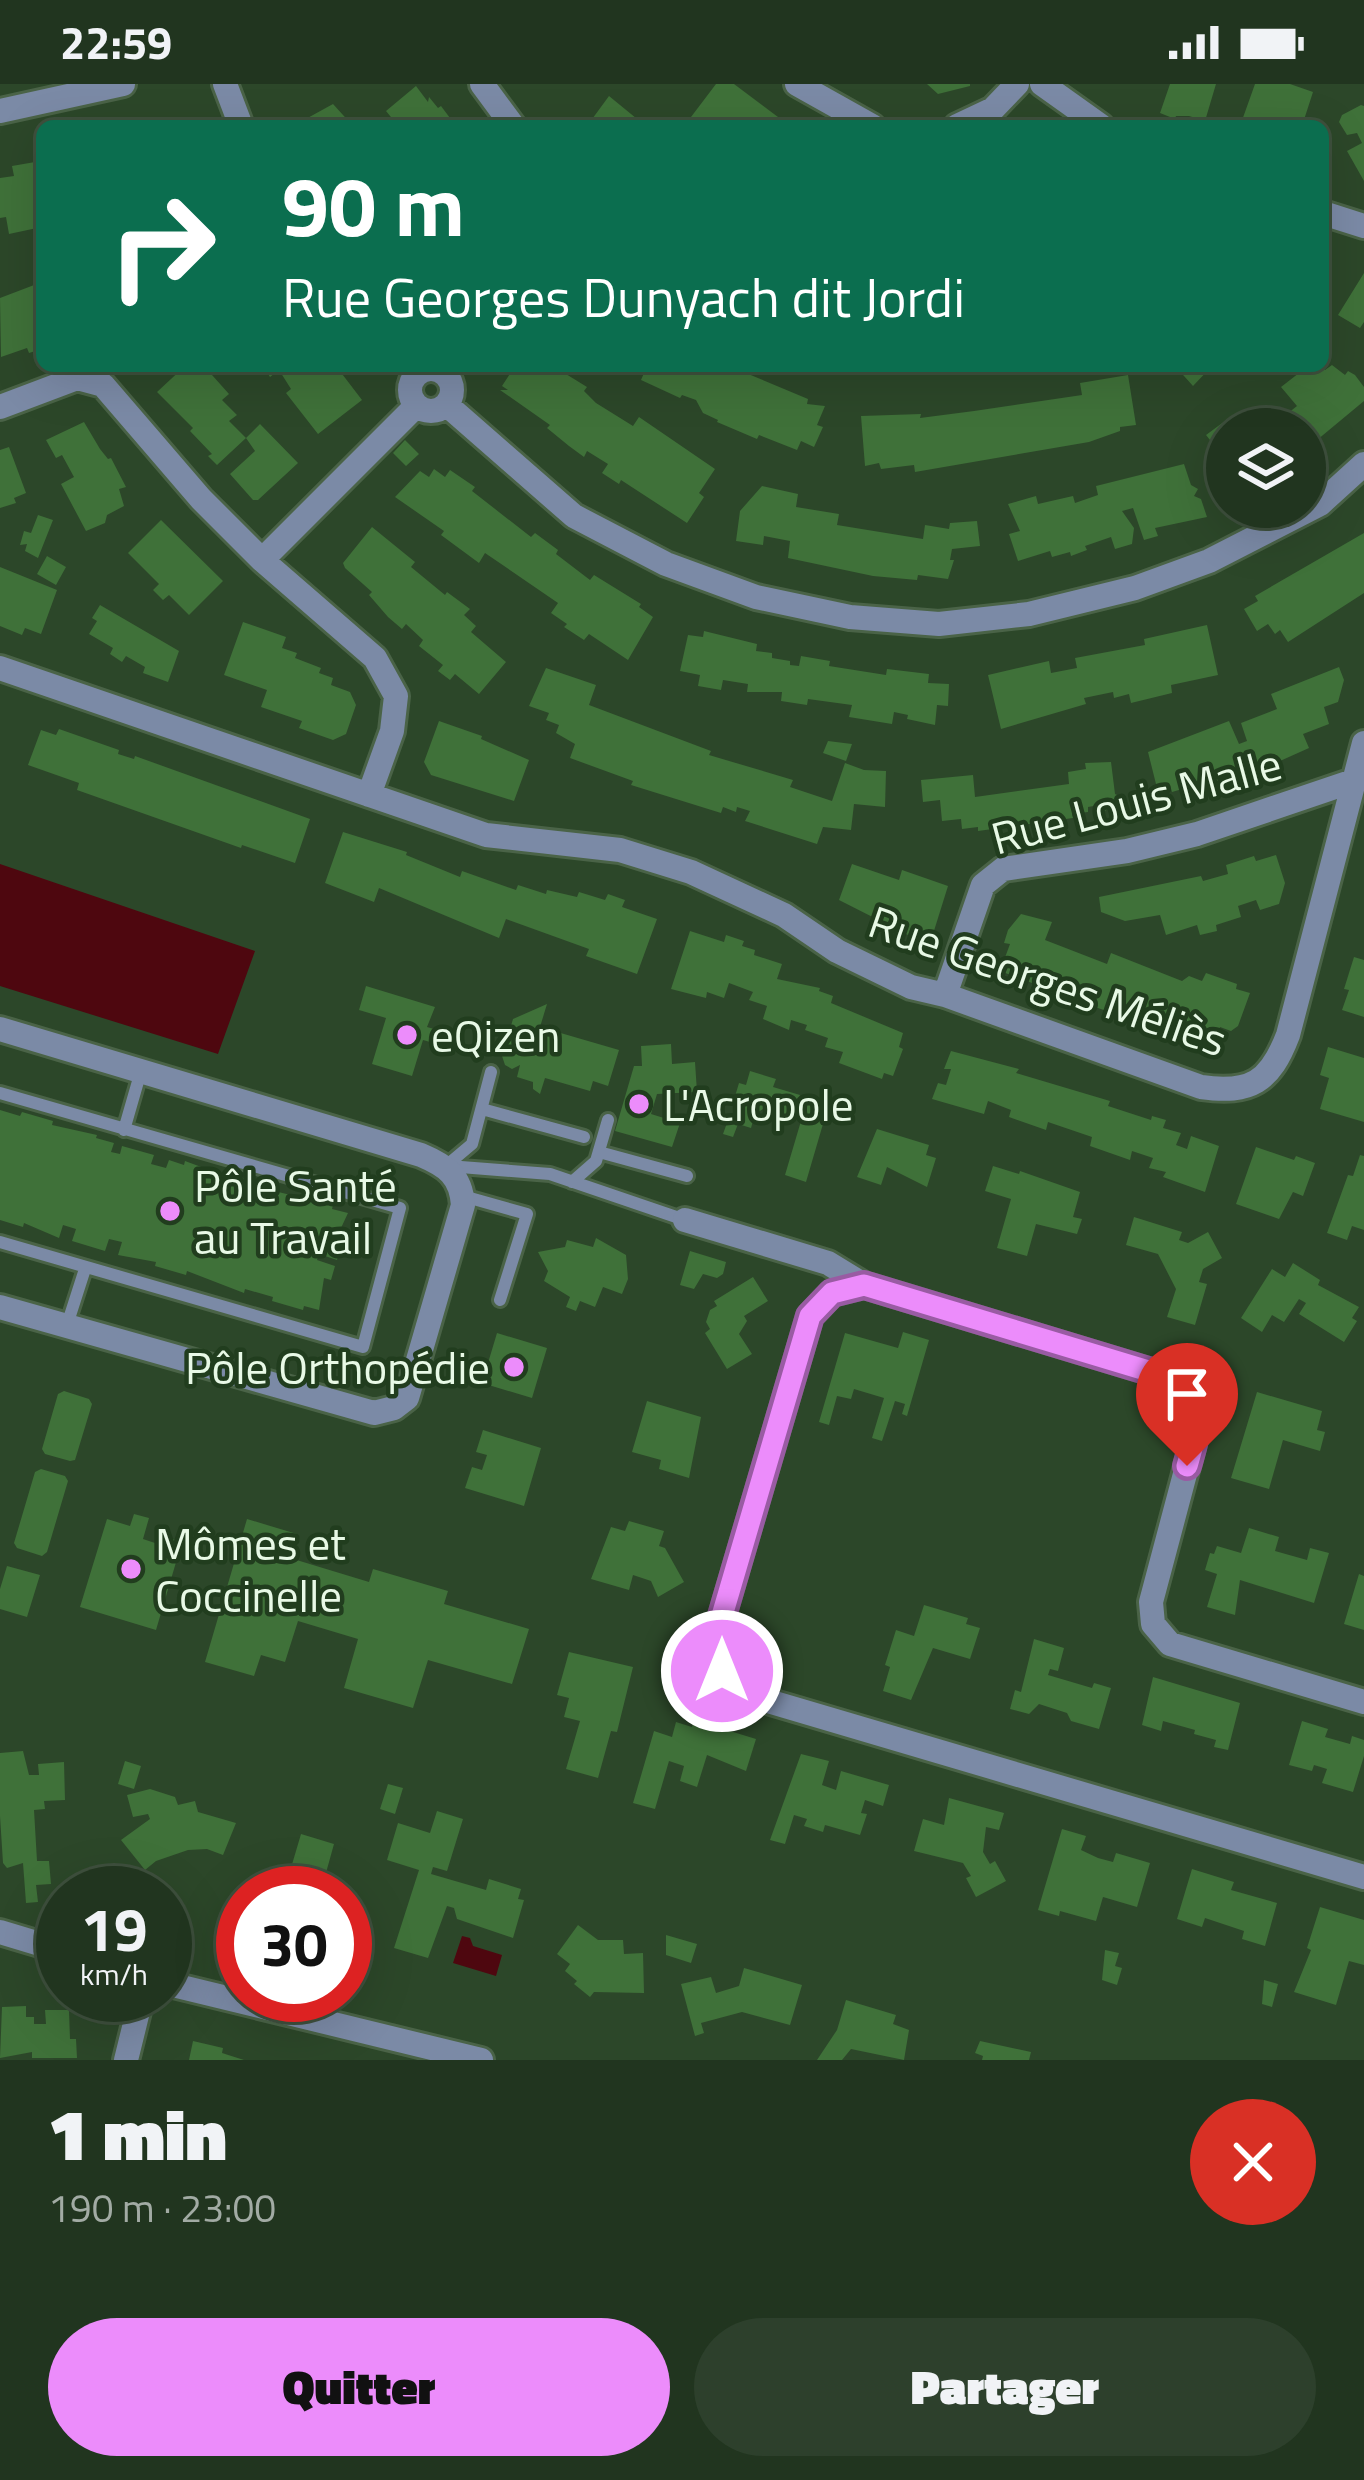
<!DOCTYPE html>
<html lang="fr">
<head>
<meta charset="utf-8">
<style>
  body { margin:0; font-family:"Titillium Web",sans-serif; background:#2d402c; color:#f1f3f6; height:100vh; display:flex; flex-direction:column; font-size:45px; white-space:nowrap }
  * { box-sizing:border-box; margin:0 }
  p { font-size:39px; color:#a2aba4 }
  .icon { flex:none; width:66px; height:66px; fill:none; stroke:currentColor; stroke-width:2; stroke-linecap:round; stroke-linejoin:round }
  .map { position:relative; height:1976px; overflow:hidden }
  .sheet { display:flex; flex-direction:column; background:#21351f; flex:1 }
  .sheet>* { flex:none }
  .banner { position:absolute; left:36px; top:36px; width:1293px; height:252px; border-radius:18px; box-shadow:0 12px 48px #0002,0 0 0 3px #3e503d; background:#0b6e4f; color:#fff; overflow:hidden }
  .tools { position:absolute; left:1206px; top:324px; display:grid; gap:24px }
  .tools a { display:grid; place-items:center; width:120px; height:120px; border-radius:50%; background:#21351f; box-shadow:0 12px 48px #0002,0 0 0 3px #3e503d; font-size:60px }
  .speed { position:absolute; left:36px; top:1782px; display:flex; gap:24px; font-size:60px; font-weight:700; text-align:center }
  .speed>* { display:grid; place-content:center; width:156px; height:156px; border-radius:50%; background:#21351f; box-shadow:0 12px 48px #0002,0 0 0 3px #3e503d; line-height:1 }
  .speed small { font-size:30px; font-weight:400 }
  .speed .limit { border:18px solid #d22; background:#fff; color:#111 }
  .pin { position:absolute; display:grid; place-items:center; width:102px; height:102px; color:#fff; margin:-123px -51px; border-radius:50% 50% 50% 0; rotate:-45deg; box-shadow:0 0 12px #0007 }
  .pin .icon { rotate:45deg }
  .me { position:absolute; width:132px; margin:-66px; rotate:0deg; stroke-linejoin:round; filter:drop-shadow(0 0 9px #0008) }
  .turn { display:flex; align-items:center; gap:42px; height:252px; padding:0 48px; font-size:54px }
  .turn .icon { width:156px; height:156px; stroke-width:2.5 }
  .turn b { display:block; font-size:84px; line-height:102px }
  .round { display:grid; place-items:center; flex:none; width:126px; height:126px; border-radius:63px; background:#2d402c }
  .head { display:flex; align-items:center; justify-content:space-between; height:204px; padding:0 48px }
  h1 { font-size:72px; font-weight:800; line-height:90px }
  .action { display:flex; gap:24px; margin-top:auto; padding:24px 48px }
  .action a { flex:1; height:138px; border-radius:72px; background:#ec8cfb; color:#111; font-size:48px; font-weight:800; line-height:138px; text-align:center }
  .action a+a { background:#2d402c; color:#f1f3f6 }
  .status { display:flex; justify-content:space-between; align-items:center; height:84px; padding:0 60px; background:#21351f; direction:ltr }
  .status svg { height:33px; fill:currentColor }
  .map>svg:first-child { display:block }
</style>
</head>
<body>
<div class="status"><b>22:59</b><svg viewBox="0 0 49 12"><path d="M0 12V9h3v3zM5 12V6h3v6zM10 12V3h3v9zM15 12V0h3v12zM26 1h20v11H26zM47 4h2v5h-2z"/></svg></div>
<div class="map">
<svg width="1364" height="1976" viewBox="0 0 1364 1976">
  <rect width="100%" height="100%" fill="#2c4729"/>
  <path fill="#4e070f" d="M0 780 255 867 218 970 0 902Z
    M462 1852 470 1854 473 1862 502 1871 496 1892 453 1879Z"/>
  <path fill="#3f7139" d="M716 0H734L790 42H703L691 33Z
    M927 0H970V2L938 10Z
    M1170 0H1216L1205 37 1189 32H1176L1175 35 1160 29Z
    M1255 0H1290L1313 8 1302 42H1240Z
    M416 2 428 18 429 13 438 24 441 22 456 42H389L395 38 386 27Z
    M609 12 642 39 639 42H587Z
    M333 20 353 42H293Z
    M1361 21 1364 22V97L1347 67 1362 59 1357 49 1347 51 1339 38 1342 31Z
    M35 78 36 83 42 82V121L33 123 37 144 9 150 6 133 0 134V94L14 92 12 82Z
    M1364 189V238L1360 244 1338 231Z
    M42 198V265L29 269 27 264 1 273 0 214Z
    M1332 281 1345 291 1348 287 1355 291 1364 303V317L1305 366V345H1268L1297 322 1281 303 1299 289 1298 282H1322L1325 286Z
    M185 282H204L229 310 222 316 237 331 229 337 246 354 260 340 298 379 258 416H253L230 390 255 367 246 354 217 381 208 372 212 370 190 347 193 344 157 308Z
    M263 282H336L362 316 318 350 286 309 291 305 279 286 270 293Z
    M515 282H553L587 303 584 307 596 319 633 342 639 333 715 385 699 409 704 413 687 439 621 396 619 400 602 389 608 380 587 367 584 373 569 362 547 344 550 341 500 306H508L502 302Z
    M647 282H729L808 315 807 320 825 322 817 341 823 343 814 363 801 357 797 366 759 351 757 355 717 338 718 336 703 329 696 316 682 311 680 314 641 296Z
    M1175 282H1212L1193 302Z
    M1128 291 1136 341 1120 343V347L1089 358 915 388 914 381 881 385 879 379 865 382 861 332 921 330 920 334 974 327 1082 311 1080 299Z
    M1251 333 1262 345H1227V368L1222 371 1206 351 1229 334 1237 344Z
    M84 338 100 365 108 375 111 374 126 403 119 405 124 422 107 431 105 439 86 447 61 400 74 393 62 371 56 374 46 356Z
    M405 356 419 370 406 382 393 369Z
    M9 363 26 409 14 414 16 419 0 424V366Z
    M1184 380 1191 401 1198 405 1194 412 1201 415 1207 433 1155 444 1158 452 1144 456 1133 424 1122 427 1134 444 1132 460 1115 465 1111 453 1085 462 1087 466 1071 472 1070 468 1052 473 1050 467 1018 477 1009 450 1020 447 1008 420 1036 412 1038 420 1073 412 1075 419 1098 411 1096 402Z
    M434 385 445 393 450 386 475 403 472 407 531 453 535 449 558 466 556 470 590 496 594 491 641 520 639 523 653 533 628 576 589 550 584 556 564 543 567 540 551 529 558 519 485 469 479 479 441 451 444 447 395 413 420 387 429 393Z
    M762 402 798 410 796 423 839 430 837 441 923 455 925 441 949 445 950 439 977 437 980 462 952 465 950 476H954L948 495 918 491 917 496 873 492 788 474 790 457 764 452 763 461 736 457 740 427Z
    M38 431 53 436 38 474 25 467 27 460 20 461 24 447 31 449Z
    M161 436 223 497 189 531 169 511 163 516 153 506 159 500 128 469Z
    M372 443 415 478 411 483 445 511 447 508 470 525 464 531 476 542 471 548 506 578 479 610 455 590 450 596 438 587 443 581 419 562 423 556 406 540 402 545 388 533 369 511 372 508 345 484 343 479Z
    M1364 449V509L1288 558 1280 546 1275 550 1268 540 1257 547 1244 525 1258 517 1255 512Z
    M47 472 66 483 56 501 37 490Z
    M0 483 57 506 41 550 25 544 22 551 0 542Z
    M100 521 179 567 168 598 143 589 145 583 126 572 122 578 110 570 113 564 89 550 97 537 92 534Z
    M243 538 286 553 282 564 297 569 295 574 321 584 319 589 333 594 331 601 350 608 356 621 346 650 333 656 299 644 302 637 261 623 267 606 224 591Z
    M1207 541 1218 591 1171 601 1172 609 1131 619 1129 610 1114 614 1113 608 1084 614 1086 620 1001 645 988 591 1049 577 1051 589 1077 584 1075 574 1145 561 1144 555Z
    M704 547 757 560 756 567 772 569V574L790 577V581L799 582 801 572 830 577 829 582 886 591 887 585 929 590 928 599 949 600 948 622 937 621 935 641 907 635 908 631 894 628 892 640 849 633 852 621 808 615 807 621 781 617 782 608H747L748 600 723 596 721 606 698 602 700 591 680 587 688 551 703 553Z
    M1339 583 1344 596 1338 618 1324 623 1329 640 1303 650 1309 664 1251 690 1249 685 1224 693 1227 699 1206 706 1203 699 1172 708 1170 701 1157 704 1148 668 1229 637 1239 660 1247 657 1241 639 1277 625 1271 610Z
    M546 584 596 601 589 621 711 667 709 671 793 696 790 703 832 717 845 679 864 686 886 687 885 723 854 720 851 746 823 743 817 760 745 737 750 727 737 723 736 728 723 723 721 729 631 701 633 697 570 674 575 660 556 649 559 641 546 636 549 629 529 622Z
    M439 637 482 652 481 655 529 676 514 717 431 691 424 678Z
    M59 645 119 666 118 670 134 675 135 672 310 735 295 779 242 761 241 764 77 706 79 699 28 681 41 646 56 651Z
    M828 657 852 660 846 677 823 669Z
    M1111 678 1115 710 1119 712 1105 727 1099 721 1088 723V728L1072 730 1073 734 978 747V743L962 745 961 735 942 737 940 716 923 718 921 696 973 691 975 713 1069 700 1068 688 1086 685 1085 679Z
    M343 748 407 768 406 771 460 793 462 787 516 806 518 801 546 810 547 806 577 813 579 808 605 816 608 810 625 816 622 823 657 835 637 890 586 872 589 865 506 835 499 854 379 804 374 818 325 799Z
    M1276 771 1285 799 1279 820 1260 826 1256 816 1238 822 1241 833 1216 841 1217 847 1200 851 1197 841 1166 851 1160 831 1125 837 1101 828 1099 813 1201 792 1203 797 1228 790 1226 781 1254 772 1256 777Z
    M852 780 899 796 902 786 948 802 933 850 911 843 908 851 839 816Z
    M1021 830 1052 838 1045 856 1107 880 1111 869 1182 897 1189 892 1202 897 1206 889 1237 900 1236 905 1250 909 1238 942 1231 947 1220 943 1217 950 1205 945 1202 953 1185 948 1183 953 1092 922 1094 916 1082 911 1080 917 1000 887 1010 860 1004 859 1008 846Z
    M690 847 724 858 726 851 744 857 742 862 755 866 754 871 782 880 777 895 820 904 819 907 833 912 831 919 903 949 899 963 903 965 893 992 884 989 882 995 839 979 843 968 825 963 828 954 805 946 807 941 791 936 789 946 763 935 767 922 749 916 753 908 729 899 724 914 707 908 706 914 671 905Z
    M1354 873 1364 876V933L1342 926 1349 906 1344 905Z
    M366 902 435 923 427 943 434 945 430 958 423 956 412 992 372 980 386 934 359 926Z
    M547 920 540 943 619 966 608 1002 593 997 590 1007 545 994 540 1010 533 1005V998L517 993 520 981 512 985 505 981 502 972 513 935Z
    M671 960 672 980 695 978 697 1008 657 1010 651 1030 680 1039 672 1063 615 1047 634 982H642L641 962Z
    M1328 963 1364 974V1038L1320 1025 1329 994 1320 991Z
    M951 967 1019 985 1016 989 1110 1017 1108 1022 1151 1036 1152 1032 1166 1036 1163 1044 1181 1049 1176 1061 1187 1065 1191 1052 1219 1062 1205 1108 1163 1093 1166 1088 1149 1084 1153 1074 1132 1067 1130 1076 1090 1062 1092 1053 1048 1038 1046 1046 1009 1033 1011 1026 988 1017 984 1030 932 1015 938 999 946 1001 951 985H944Z
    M750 987 776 995 773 1003 800 1011 794 1028 804 1031 808 1017 828 1023 806 1098 785 1091 801 1037 763 1025 755 1030 751 1044 738 1040 733 1053 723 1050 728 1036 734 1038 739 1021 733 1019 739 999 746 1001Z
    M0 1026 20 1032 22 1028 53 1037 52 1041 97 1051 96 1054 114 1059 111 1068 120 1070 122 1062 154 1071 151 1080 166 1084 169 1076 184 1081 185 1077 242 1098 243 1094 275 1103 274 1107 333 1121 332 1125 348 1129 334 1159 341 1162 337 1176 319 1170 317 1176 335 1182 331 1196 324 1194 319 1226 304 1222 303 1226 272 1217 273 1213 245 1205 244 1209 187 1187 186 1191 155 1182 156 1178 118 1171 122 1158 109 1155 105 1167 72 1157 76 1145 63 1141 59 1154 24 1139 23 1143 0 1136Z
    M877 1045 929 1061 926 1071 936 1074 927 1103 887 1083 881 1101 857 1093Z
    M1256 1063 1294 1076 1296 1072 1315 1079 1303 1112 1293 1108 1279 1135 1236 1120Z
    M1360 1071 1364 1072V1146L1352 1142 1347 1156 1327 1149 1348 1091 1353 1092Z
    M993 1082 1019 1090 1020 1087 1080 1108 1073 1133 1082 1135 1077 1150 1036 1140 1027 1172 997 1164 1011 1115 985 1107Z
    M1134 1133 1182 1148 1179 1156 1188 1159 1208 1148 1222 1174 1203 1185 1199 1198 1207 1200 1195 1241 1167 1233 1176 1205 1158 1170 1126 1161Z
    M596 1154 626 1171 628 1195 622 1210 603 1203 595 1223 580 1217 576 1227 566 1223 570 1213 544 1197 548 1187 538 1168 565 1163 567 1156 593 1163Z
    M690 1167 726 1178 723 1190 717 1194 703 1190 694 1205 680 1201Z
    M1293 1179 1320 1196 1318 1201 1359 1223 1352 1234 1357 1237 1344 1258 1299 1230 1306 1219 1299 1215 1284 1238 1272 1231 1262 1248 1241 1234 1272 1185 1285 1193Z
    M753 1193 768 1217 744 1232 747 1237 739 1250 752 1270 727 1285 705 1249 710 1245 706 1238 710 1226 717 1222 714 1217Z
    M903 1248 929 1256 907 1332 902 1330 905 1320 895 1317 882 1357 872 1354 884 1314 854 1305 851 1315 837 1312 829 1341 819 1338 845 1249 898 1264Z
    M497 1249 547 1264 532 1314 482 1299Z
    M64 1307 89 1315 92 1320 75 1376 70 1377 45 1370 42 1365 58 1310Z
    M1257 1308 1322 1327 1317 1346 1325 1348 1320 1367 1283 1356 1269 1405 1231 1394Z
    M647 1317 701 1333 689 1394 659 1385 661 1376 632 1368Z
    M483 1346 541 1364 524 1422 465 1404 472 1383 482 1386 487 1371 476 1368Z
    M41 1385 65 1392 68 1397 47 1468 42 1472 17 1464 14 1459 35 1388Z
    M134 1430 149 1434 143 1455 155 1459 157 1450 182 1458 156 1546 80 1523 107 1435 130 1442Z
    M247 1435 297 1450 290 1474 369 1498 373 1485 448 1507 444 1520 529 1545 512 1600 428 1576 413 1624 344 1604 358 1555 298 1537 285 1578 261 1571 254 1592 205 1578Z
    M629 1437 664 1447 659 1462 665 1464 684 1498 658 1513 651 1497 633 1491 629 1506 591 1495 611 1443 625 1447Z
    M1249 1444 1279 1453 1275 1467 1307 1476 1310 1464 1329 1469 1314 1519 1240 1496 1235 1531 1207 1523 1217 1490 1205 1486 1210 1469 1214 1470 1217 1462 1241 1469Z
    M7 1482 40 1491 27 1533 0 1525V1505Z
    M1359 1490 1364 1492V1546L1344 1540Z
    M924 1521 968 1534 966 1540 980 1544 970 1575 933 1564 911 1616 883 1607 890 1583 885 1581 896 1546 914 1552Z
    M1034 1555 1064 1564 1058 1587 1050 1585 1048 1591 1092 1604 1094 1599 1111 1604 1099 1645 1071 1637 1067 1629 1039 1620 1029 1630 1010 1625 1015 1606 1021 1608Z
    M569 1568 633 1583 617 1648 611 1647 598 1694 566 1685 580 1637 564 1633 569 1614 557 1611Z
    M1153 1593 1240 1619 1228 1666 1214 1663 1216 1656 1194 1650 1195 1646 1163 1637 1161 1647 1142 1641Z
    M694 1636 756 1655 746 1687 707 1671 697 1703 680 1697 684 1682 669 1677 655 1725 633 1719 654 1647 672 1653 676 1638 692 1643Z
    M1302 1637 1328 1645 1325 1653 1350 1660 1352 1652 1364 1656V1672L1353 1708 1322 1699 1327 1685 1314 1681 1312 1687 1289 1681Z
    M23 1667 29 1691H39L38 1680 64 1678 65 1716 44 1717 45 1725 34 1726 37 1777H49L51 1800 36 1801 38 1818 26 1819 23 1779 7 1784 3 1779 0 1732V1669Z
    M801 1670 829 1677 822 1701 836 1706 841 1687 889 1701 883 1722 865 1716 861 1729 867 1730 860 1751 825 1741 823 1748 804 1742 807 1735 794 1731 785 1760 770 1756Z
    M125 1677 141 1682 134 1705 118 1700Z
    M388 1700 403 1704 395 1730 380 1725Z
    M150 1705 175 1713 178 1721 195 1717 198 1728 236 1739 223 1771 207 1765 188 1766 156 1777 145 1786 121 1756 150 1735 148 1730 133 1733 127 1711Z
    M949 1714 1004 1729 999 1746 986 1743 983 1768 990 1780 995 1777 1006 1797 976 1813 966 1794 971 1792 963 1779 914 1767 923 1735 944 1741Z
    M437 1727 463 1735 447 1787 433 1783 431 1790 486 1806 489 1795 521 1805 518 1815 524 1816 513 1854 457 1835 454 1824 447 1822 428 1874 394 1864 419 1786 387 1776 398 1739 430 1749Z
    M1062 1745 1086 1752 1081 1766 1098 1774 1113 1778 1116 1769 1150 1779 1137 1823 1103 1813 1096 1837 1060 1827 1059 1832 1038 1826Z
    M301 1750 334 1760 324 1796 350 1804 354 1842 345 1839V1809H250L255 1796 266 1799 269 1788 288 1794Z
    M1192 1785 1234 1798 1231 1806 1277 1819 1265 1862 1242 1855 1244 1847 1205 1834 1202 1843 1177 1835Z
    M1320 1823 1364 1836V1881L1349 1877 1336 1921 1294 1908 1311 1866 1307 1864Z
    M578 1841 598 1856H623L624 1870 643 1869 644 1909 594 1908 590 1913 574 1900 577 1897 565 1887 570 1880 557 1870Z
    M666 1851 697 1860 691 1879 666 1871Z
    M1105 1866 1119 1869 1115 1882 1122 1884 1117 1901 1102 1896Z
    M744 1884 802 1901 790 1941 742 1928 701 1939 704 1949 695 1952 681 1900 711 1893 716 1909 739 1902Z
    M1264 1896 1278 1900 1272 1923 1262 1920Z
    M846 1916 896 1931 893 1940 909 1946 904 1976 851 1965 842 1976H817L837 1946Z
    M26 1922V1933H34V1940H46L45 1926H69L70 1955H76L77 1974H32V1968L0 1974 2 1923Z
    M193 1957 223 1964 222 1969 244 1976H189Z
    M980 1957 1031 1968 1029 1976H982L983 1972 975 1969Z"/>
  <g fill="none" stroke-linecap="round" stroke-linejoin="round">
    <defs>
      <path id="lane" d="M0 1009 400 1124 363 1263 0 1158
        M482 1025 584 1053
        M124 1046 141 987
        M599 1068 687 1092
        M447 1081 472 1060 491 988
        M448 1082 550 1090 685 1136
        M572 1098 596 1077 608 1036
        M463 1112 527 1130 500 1216
        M67 1241 85 1185"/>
      <path id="street" d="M225 0 241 42
        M482 0 513 42
        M797 0 872 42
        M1042 0 1101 42
        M0 27 123 0
        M957 42 993 25 1017 0
        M1323 129 1364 142
        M410 306a21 21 0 1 1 42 0a21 21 0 1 1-42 0Z
        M447 321 574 432 666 480 756 513 850 533 939 540 1029 530 1135 504 1209 477 1320 420 1364 380
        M0 323 77 294 103 301 201 415 262 476 375 574 396 612 392 647 369 711
        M262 476 416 322
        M0 584 486 751 620 766 691 788 784 831 837 867 911 903 945 911 1201 1003C1251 1010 1270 998 1288 951L1364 659
        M945 911 983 801 1003 785 1127 767 1197 750 1353 697
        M0 945 421 1071C447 1082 461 1092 463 1121L407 1314 394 1324 374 1329 0 1223
        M685 1136 828 1179 864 1201 1175 1295 1193 1313 1198 1341 1151 1518 1153 1540 1170 1560 1364 1618
        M864 1201 832 1209 810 1232 714 1559 723 1587 744 1610 1364 1793
        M0 1848 63 1867
        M165 1899 481 1976
        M126 1976 142 1911"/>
    </defs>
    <use href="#lane" stroke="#4a6347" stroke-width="18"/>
    <use href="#street" stroke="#4a6347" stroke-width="30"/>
    <use href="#lane" stroke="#7b8aa6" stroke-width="12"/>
    <use href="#street" stroke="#7b8aa6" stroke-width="24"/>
  </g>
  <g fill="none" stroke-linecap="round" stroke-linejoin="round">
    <defs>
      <path id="route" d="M722 1587 714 1559 810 1232 832 1209 864 1201 1175 1295C1205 1326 1198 1343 1187 1382"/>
    </defs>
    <use href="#route" stroke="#995ba3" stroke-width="30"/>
    <use href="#route" stroke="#ec8cfb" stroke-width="21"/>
  </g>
  <g fill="#ec8cfb" stroke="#213d1e" stroke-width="4.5">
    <circle cx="407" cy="951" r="12"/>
    <circle cx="639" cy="1020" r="12"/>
    <circle cx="170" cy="1127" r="12"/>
    <circle cx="514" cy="1283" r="12"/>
    <circle cx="131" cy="1485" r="12"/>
  </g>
  <g text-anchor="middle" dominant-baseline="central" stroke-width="9" stroke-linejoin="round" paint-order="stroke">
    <g font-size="45" fill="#e8f9e6" stroke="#213d1e">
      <text transform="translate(1136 716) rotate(-15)">Rue Louis Malle</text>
      <text transform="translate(1048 896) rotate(19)">Rue Georges Méliès</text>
    </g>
    <g font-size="45" fill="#e8f9e6" stroke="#213d1e" text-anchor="start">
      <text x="431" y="951">eQizen</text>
      <text x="663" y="1020">L'Acropole</text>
      <text x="194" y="1101">Pôle Santé<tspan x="194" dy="52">au Travail</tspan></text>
      <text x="490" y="1283" text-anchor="end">Pôle Orthopédie</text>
      <text x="155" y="1459">Mômes et<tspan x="155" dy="52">Coccinelle</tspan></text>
    </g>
  </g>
</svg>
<div class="tools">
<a><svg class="icon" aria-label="layers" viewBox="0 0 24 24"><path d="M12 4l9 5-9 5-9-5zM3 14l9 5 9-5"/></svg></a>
</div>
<div class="speed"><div>19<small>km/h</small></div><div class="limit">30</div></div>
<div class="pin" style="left:1187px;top:1382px;background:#d93025"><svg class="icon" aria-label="arrive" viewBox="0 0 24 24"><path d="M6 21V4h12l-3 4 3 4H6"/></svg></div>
<svg class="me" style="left:722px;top:1587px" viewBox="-20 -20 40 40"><circle r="17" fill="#ec8cfb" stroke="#fff" stroke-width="3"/><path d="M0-11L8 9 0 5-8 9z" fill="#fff"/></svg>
<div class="banner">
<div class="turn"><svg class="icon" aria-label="right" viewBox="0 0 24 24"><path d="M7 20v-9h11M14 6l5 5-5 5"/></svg><div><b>90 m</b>Rue Georges Dunyach dit Jordi</div></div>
</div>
</div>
<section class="sheet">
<div class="head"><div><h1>1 min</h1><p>190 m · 23:00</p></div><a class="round" style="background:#d93025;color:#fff"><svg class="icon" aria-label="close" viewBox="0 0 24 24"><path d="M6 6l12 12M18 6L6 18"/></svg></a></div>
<div class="action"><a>Quitter</a><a>Partager</a></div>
</section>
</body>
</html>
